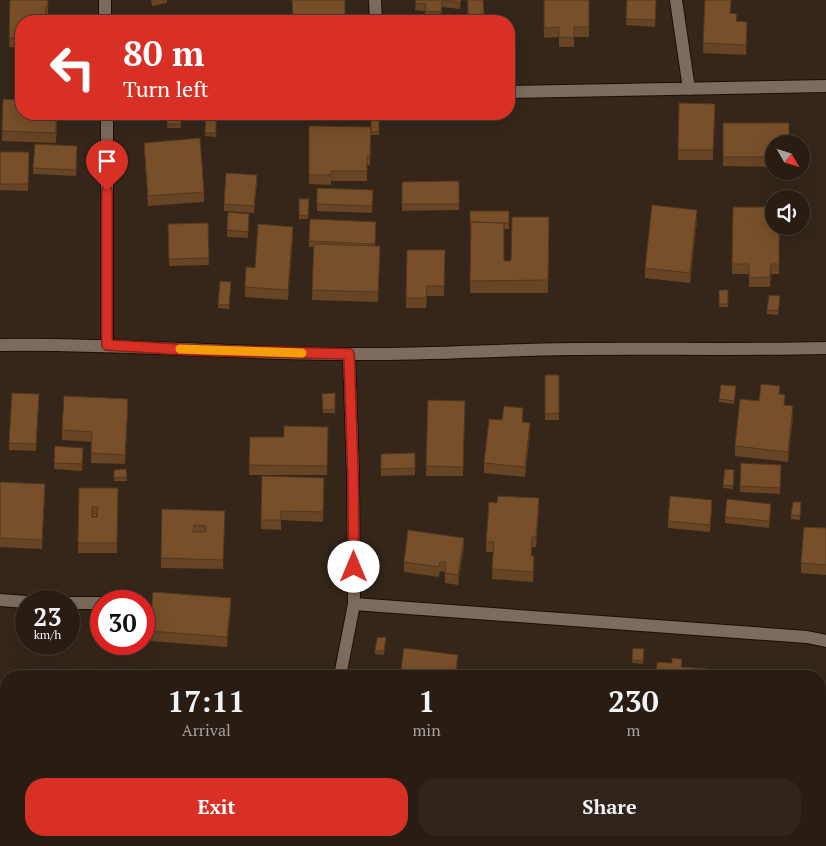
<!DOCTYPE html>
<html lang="en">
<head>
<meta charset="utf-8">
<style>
  body { margin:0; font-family:"PT Serif",serif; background:#30251c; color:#f1f3f6; height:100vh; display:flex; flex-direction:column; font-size:19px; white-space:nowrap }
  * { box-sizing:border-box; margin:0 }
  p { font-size:16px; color:#a5a1a0 }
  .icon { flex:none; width:28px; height:28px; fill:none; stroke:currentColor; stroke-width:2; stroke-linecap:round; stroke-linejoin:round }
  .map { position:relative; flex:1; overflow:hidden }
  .sheet { position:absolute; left:0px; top:670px; width:826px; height:176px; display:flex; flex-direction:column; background:#281c13; border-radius:20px 20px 0 0; box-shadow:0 5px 20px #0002,0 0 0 1px #443a33 }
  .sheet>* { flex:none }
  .top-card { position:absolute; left:15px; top:15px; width:500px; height:105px; border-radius:20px; box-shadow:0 5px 20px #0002,0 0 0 1px #443a33; background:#d93025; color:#fff; overflow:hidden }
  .needle { width:32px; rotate:129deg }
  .controls { position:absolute; left:765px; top:135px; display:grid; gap:10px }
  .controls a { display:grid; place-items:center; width:45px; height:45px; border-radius:50%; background:#281c13; box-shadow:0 5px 20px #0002,0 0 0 1px #443a33; font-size:25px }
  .speed { position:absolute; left:15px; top:590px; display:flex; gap:10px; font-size:25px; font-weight:700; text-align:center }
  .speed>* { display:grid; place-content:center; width:65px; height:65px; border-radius:50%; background:#281c13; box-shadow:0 5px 20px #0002,0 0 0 1px #443a33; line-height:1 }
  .speed small { font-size:12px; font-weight:400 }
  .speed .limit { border:8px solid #d22; background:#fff; color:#111 }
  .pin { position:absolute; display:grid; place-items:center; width:42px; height:42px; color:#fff; margin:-51px -21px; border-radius:50% 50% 50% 0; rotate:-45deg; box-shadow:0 0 5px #0007 }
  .pin .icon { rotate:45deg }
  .me { position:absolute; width:55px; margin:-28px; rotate:0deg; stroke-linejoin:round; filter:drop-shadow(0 0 4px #0008) }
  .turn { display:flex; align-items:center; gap:18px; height:105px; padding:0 25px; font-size:22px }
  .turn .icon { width:65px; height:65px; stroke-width:2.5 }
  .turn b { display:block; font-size:35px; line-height:42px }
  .eta { display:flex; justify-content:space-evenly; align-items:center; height:85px; text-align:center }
  .eta b { font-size:30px; font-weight:600; line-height:35px }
  .primary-button { display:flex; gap:10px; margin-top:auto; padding:10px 25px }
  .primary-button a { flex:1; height:58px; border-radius:20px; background:#d93025; color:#fff; font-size:20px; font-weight:600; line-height:58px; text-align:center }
  .primary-button a+a { background:#30251c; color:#f1f3f6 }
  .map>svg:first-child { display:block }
</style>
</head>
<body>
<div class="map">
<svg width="826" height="846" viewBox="0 0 826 846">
  <rect width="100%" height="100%" fill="#352619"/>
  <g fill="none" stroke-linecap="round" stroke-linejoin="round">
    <defs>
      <path id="minor" d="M105 0V21
        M375 0 376 21
        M676 0 689 89
        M509 92 826 86
        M107 114V345
        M0 345C116 343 232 354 349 354 422 355 495 350 569 349 654 348 740 350 826 348
        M0 600 26 602
        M69 603H101
        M354 604 807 637 826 641
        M340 676 354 604 353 475 349 354
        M309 846 310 840
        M824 846 826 845"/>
    </defs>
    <use href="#minor" stroke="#1c0f04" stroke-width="14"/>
    <use href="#minor" stroke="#7d6c5d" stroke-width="12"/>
  </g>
  <path fill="#664424" d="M10 0H48V16H46V18H48V21H21V48L9 47Z
    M151 0H167V3L152 6Z
    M416 0H461L460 9 442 7 441 19 425 17V11L415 10Z
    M467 0H483L484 21H468Z
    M544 0H589V37H574V47H559V37L544 38Z
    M627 0H656L655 27 626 25Z
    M705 0H731L730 13 737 22 747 32 746 55 703 53Z
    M3 99 21 114H57L56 143 2 141Z
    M679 103 715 104 713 160H678Z
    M167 114H181V128H167Z
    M206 115H216V137L205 136Z
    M379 118V135H371L370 165H367V181H331V185L309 184V126L371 127Z
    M723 123 774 144V167L723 166Z
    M144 143 204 192V202L148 206Z
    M0 152H29L28 191 0 190Z
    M77 153 76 176 33 174V168Z
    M459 181V210L402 211V182Z
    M257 182 254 213 224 211V204Z
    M317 188 373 197 372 213 317 211Z
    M299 199H309L308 219H299Z
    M733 207 779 226V274H771L770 287H749V274H732Z
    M470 211H509V229H504V261H511L549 217 548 293H470L471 229H470Z
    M697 220 690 283 645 278V268Z
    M249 221 248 238 227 237V230Z
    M376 222 375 246 380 256 378 302 312 300 314 247H309V241Z
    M208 223 209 265 169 266 168 224Z
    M293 237 288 300 245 297V287L255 268Z
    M407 250H445L444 296H427L426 308H406Z
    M231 282 229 309 218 308V305Z
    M719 290H728V307H719Z
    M780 299 778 315 767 314V310Z
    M545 375H559V420H545Z
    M736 390 734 404 719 402V399Z
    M335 393V413H323L322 394Z
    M780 394 785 405 793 416 788 462 735 456V446L759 401Z
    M428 400 465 401 463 476H426Z
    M39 401 36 451 9 450V443Z
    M128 409 125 464 91 463 92 442 62 440V430Z
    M523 418V422L530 433 525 477 484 473V463L502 420Z
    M328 427 327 475H249L250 437H284Z
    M55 446 83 454 82 471 54 469Z
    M415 453V475L381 476V454Z
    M126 469 127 481H114V470Z
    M734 470 733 489 723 488V485Z
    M781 471 780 494 740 492V486Z
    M0 482 45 494 42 549 0 547Z
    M324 487 323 522 281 520V530L261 529V520Z
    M79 488H118L117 553H78Z
    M801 506 800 520 791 519V515Z
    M712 507 710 532 668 528V521Z
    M539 508 536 547H532L531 556 534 566 533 582 492 579 493 552H486V542Z
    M162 509 225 511 223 569 161 568Z
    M771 511 769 528 725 523V517Z
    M826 528V575L801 573V563Z
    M464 547 458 585 445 583V572L440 571 439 577 404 572V562Z
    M231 608 227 647 150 641V631Z
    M386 637 384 655 375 654V651Z
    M633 648 644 652 643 664 632 663Z
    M683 840H754L761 846H689L683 842Z"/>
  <path fill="#53371d" d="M697 210V220L690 283V273Z
    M293 227V237L288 300V290Z
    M128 399V409L125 464V455Z
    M793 406V416L788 462V452Z
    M530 423V433L525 477V467Z
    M45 484V494L42 549V540Z
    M539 498V508L536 547V537Z
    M464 538V547L458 585V575Z
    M231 598V608L227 647V637Z
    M458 655V664L457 676H455Z
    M822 751V761L820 763V754Z
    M825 773V782L820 788V778Z"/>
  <path fill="#774f2a" stroke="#53371d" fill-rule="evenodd" d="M10 0H48V6H46L45 18H48V21H21V38H9Z
    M292 0H345V21H293Z
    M416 0H461L460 3 442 0 441 12 425 11 426 4 415 3Z
    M468 0H483L484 14 468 15Z
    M544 0H589V27H574V38L559 37V27L544 28Z
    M627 0H656L655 20 626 19Z
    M705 0H731L730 13 737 14 736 21 747 22 746 45 703 43Z
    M3 99 21 100V114H56V133L2 131Z
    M679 103 715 104 713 150H678Z
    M167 114H181V124H167Z
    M206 115H216V133H205Z
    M371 118H379V132H371Z
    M723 123H789V144H774V157H723Z
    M309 126 371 127 370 155 367 156V171H331V175H309Z
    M200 138 204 192 148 196 144 143Z
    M35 144 77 146 76 170 33 168Z
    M0 152H29L28 184H0Z
    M226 173 257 175 254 206 224 204Z
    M459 181V204H402V182Z
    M317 188 373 190 372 206 317 204Z
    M299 199H309L308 216 299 215Z
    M652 205 697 210 690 273 645 268Z
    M733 207H774V226H779V264H771L770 277 749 278V264H732Z
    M470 211H509V223L470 222Z
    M228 212 249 214 248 232 227 230Z
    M512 217H549L548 280 470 281 471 222 504 223V261H511Z
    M310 219 376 222 375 244 309 241Z
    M208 223 209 258 169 259 168 224Z
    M258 224 293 227 288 290 245 287 246 267 255 268Z
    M314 244 380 246 378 292 312 290Z
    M407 250H445L444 286H427L426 298H406Z
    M220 281 231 282 229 305H218Z
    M719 290H728V304H719Z
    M769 295 780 296 778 311 767 310Z
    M545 375H559V413L545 414Z
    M761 384 780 386 779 394 785 395 784 405 793 406 788 452 735 446 740 399 759 401Z
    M721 385 736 386 734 401 719 399Z
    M12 393 39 394 36 444 9 443Z
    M335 393V409L323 410 322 394Z
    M64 396 128 399 125 455 91 453 92 432 62 430Z
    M428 400 465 401 463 467 426 466Z
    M504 406 523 408 522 422 530 423 525 467 484 463 489 419 502 420Z
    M284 426 328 427 327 466 249 465 250 437H284Z
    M55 446 83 448 82 464 54 463Z
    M415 453V468L381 469V454Z
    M741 463 781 465 780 488 740 486Z
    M126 469 127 477 114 478V470Z
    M725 469 734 470 733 486 723 485Z
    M262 476 324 478 323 512 281 511V520H261Z
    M0 482 45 484 42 540 0 538Z
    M79 488H118L117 543H78ZM92 507H98L97 517H92Z
    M498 496 539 498 536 537H532L531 556H534L533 572 492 569 494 542H486L489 502 497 503Z
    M670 496 712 500 710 525 668 521Z
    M727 499 771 504 769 521 725 517Z
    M793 502H801L800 516 791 515Z
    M162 509 225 511 223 560 161 558ZM194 525 206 526V532H193Z
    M92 514H97V517H92Z
    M804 527 826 528V565L801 563Z
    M408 530 464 538 458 575 445 573 446 562H440L439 567 404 562Z
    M153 592 231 598 227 637 150 631Z
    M386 637 384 651H375L377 638Z
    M404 648 458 655 455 676H400Z
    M633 648 644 649 643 661 632 660Z
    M672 658 682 659 681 667 708 669V676H656L657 662 672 663Z
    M820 768 825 773 820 778Z
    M587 840H596L602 846H580Z
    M694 840H754L761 845 760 846H702Z"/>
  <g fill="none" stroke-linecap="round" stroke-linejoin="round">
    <defs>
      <path id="route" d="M107 191V345L191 350 349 354 353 475 354 567"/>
    </defs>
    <use href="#route" stroke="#8d1f18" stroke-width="12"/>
    <use href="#route" stroke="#d93025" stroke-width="9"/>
    <path stroke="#f59e0b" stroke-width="9" d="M180 349 302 353"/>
  </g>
</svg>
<div class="controls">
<a><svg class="needle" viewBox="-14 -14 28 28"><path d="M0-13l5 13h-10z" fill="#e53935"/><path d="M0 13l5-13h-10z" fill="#a5a1a0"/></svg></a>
<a><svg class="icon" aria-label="sound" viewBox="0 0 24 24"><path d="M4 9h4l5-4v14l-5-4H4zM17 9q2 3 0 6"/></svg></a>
</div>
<div class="speed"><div>23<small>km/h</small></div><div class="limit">30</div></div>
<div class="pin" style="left:107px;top:191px;background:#d93025"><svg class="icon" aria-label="arrive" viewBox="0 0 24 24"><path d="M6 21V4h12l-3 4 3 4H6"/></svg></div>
<svg class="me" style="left:354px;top:567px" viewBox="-20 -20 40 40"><circle r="19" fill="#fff"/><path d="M0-13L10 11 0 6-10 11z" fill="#d93025"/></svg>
<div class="top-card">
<div class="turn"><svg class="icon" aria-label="left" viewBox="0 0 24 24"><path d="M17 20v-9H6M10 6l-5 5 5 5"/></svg><div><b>80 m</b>Turn left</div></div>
</div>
<section class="sheet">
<div class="eta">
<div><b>17:11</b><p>Arrival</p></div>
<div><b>1</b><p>min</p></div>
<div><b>230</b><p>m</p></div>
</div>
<div class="primary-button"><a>Exit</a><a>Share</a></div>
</section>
</div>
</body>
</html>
